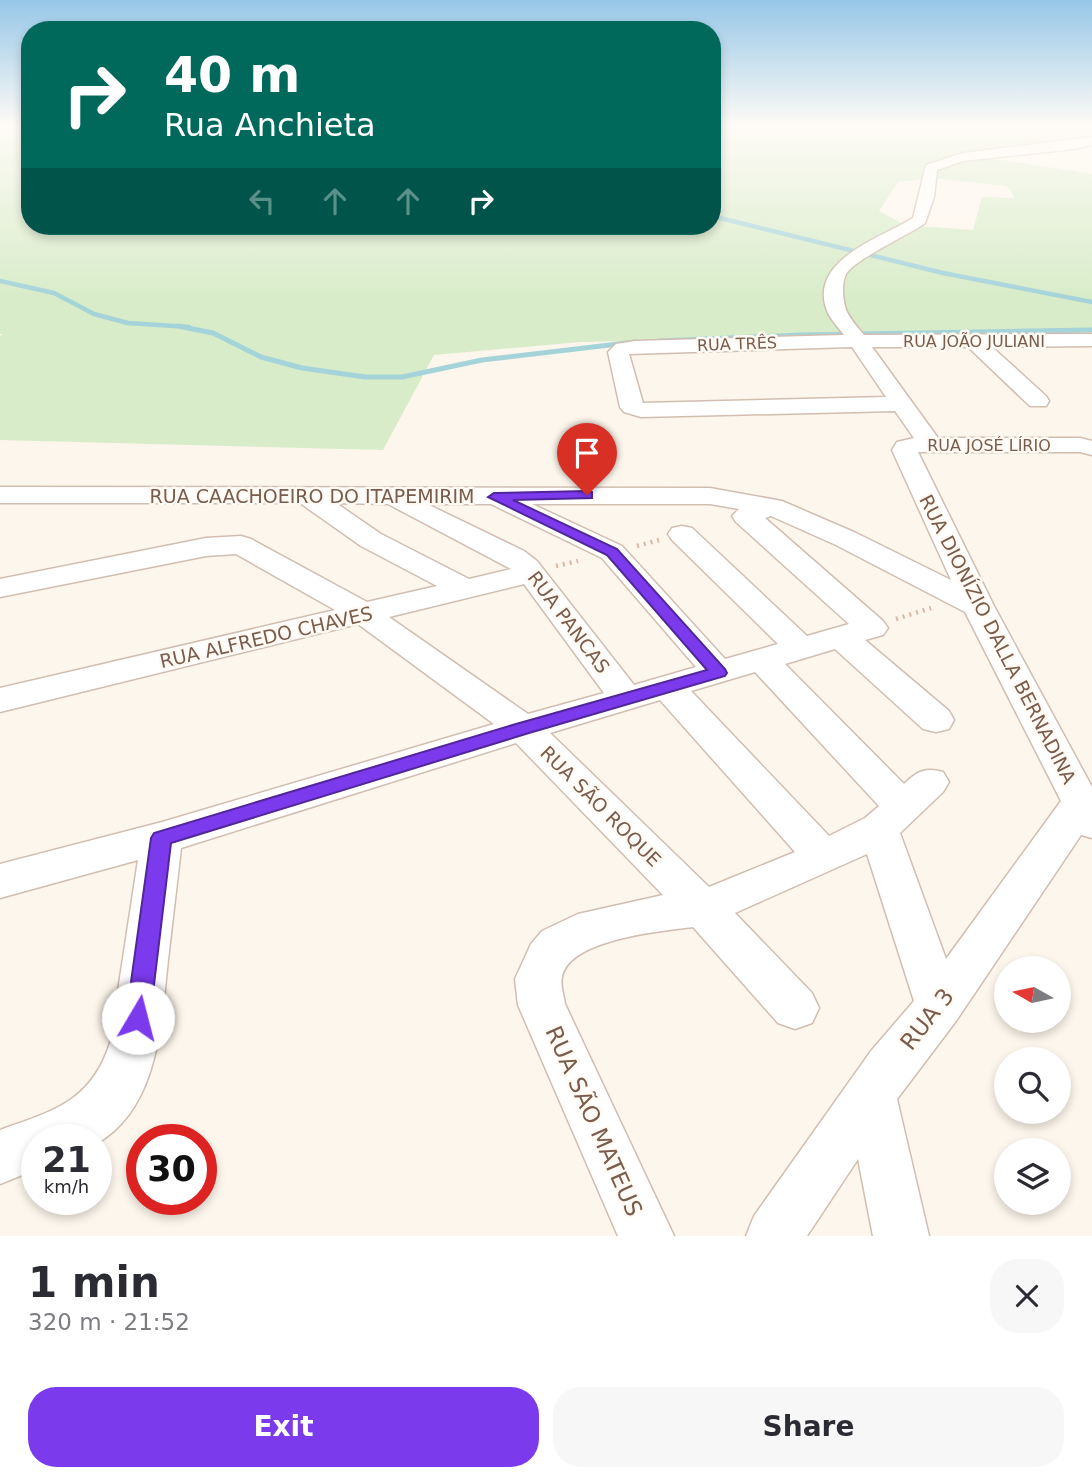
<!DOCTYPE html>
<html lang="en">
<head>
<meta charset="utf-8">
<style>
  body { margin:0; font-family:"DejaVu Sans",sans-serif; background:#f7f7f7; color:#2b2b33; height:100vh; display:flex; flex-direction:column; font-size:26px; white-space:nowrap }
  * { box-sizing:border-box; margin:0 }
  p { font-size:23px; color:#7c7c81 }
  .icon { flex:none; width:38px; height:38px; fill:none; stroke:currentColor; stroke-width:2; stroke-linecap:round; stroke-linejoin:round }
  .map { position:relative; height:1236px; overflow:hidden }
  .sheet { display:flex; flex-direction:column; background:#fff; flex:1 }
  .sheet>* { flex:none }
  .top-card { position:absolute; left:21px; top:21px; width:700px; height:214px; border-radius:28px; box-shadow:0 4px 10px #0003; background:#00695c; color:#fff; overflow:hidden }
  .needle { width:46px; rotate:279deg }
  .controls { position:absolute; left:994px; top:956px; display:grid; gap:14px }
  .controls a { display:grid; place-items:center; width:77px; height:77px; border-radius:50%; background:#fff; box-shadow:0 4px 10px #0003; font-size:35px }
  .speed { position:absolute; left:21px; top:1124px; display:flex; gap:14px; font-size:35px; font-weight:700; text-align:center }
  .speed>* { display:grid; place-content:center; width:91px; height:91px; border-radius:50%; background:#fff; box-shadow:0 4px 10px #0003; line-height:1 }
  .speed small { font-size:18px; font-weight:400 }
  .speed .limit { border:10px solid #d22; background:#fff; color:#111 }
  .pin { position:absolute; display:grid; place-items:center; width:60px; height:60px; color:#fff; margin:-72px -30px; border-radius:50% 50% 50% 0; rotate:-45deg; box-shadow:0 0 7px #0007 }
  .pin .icon { rotate:45deg }
  .me { position:absolute; width:77px; margin:-38px; rotate:8deg; stroke-linejoin:round; filter:drop-shadow(0 0 5px #0008) }
  .turn { display:flex; align-items:center; gap:24px; height:147px; padding:0 28px; font-size:32px }
  .turn .icon { width:91px; height:91px; stroke-width:2.5 }
  .turn b { display:block; font-size:49px; line-height:60px }
  .lanes { display:flex; align-items:center; height:66px; padding:0 28px; background:#0003; justify-content:center; gap:35px; direction:ltr }
  .lanes .off { opacity:.35 }
  .round { display:grid; place-items:center; flex:none; width:74px; height:74px; border-radius:28px; background:#f7f7f7 }
  .headline { display:flex; align-items:center; justify-content:space-between; height:119px; padding:0 28px }
  h1 { font-size:42px; font-weight:700; line-height:52px }
  .action { display:flex; gap:14px; margin-top:auto; padding:14px 28px }
  .action a { flex:1; height:80px; border-radius:28px; background:#7c3aed; color:#fff; font-size:28px; font-weight:700; line-height:80px; text-align:center }
  .action a+a { background:#f7f7f7; color:#2b2b33 }
  .map>svg:first-child { display:block }
</style>
</head>
<body>
<div class="map">
<svg width="1092" height="1236" viewBox="0 0 1092 1236">
  <rect width="100%" height="100%" fill="#fdf6ec"/>
  <path fill="#d8ecc9" fill-rule="evenodd" d="M0 126H30V226H712V126H1076L1087 136 1061 146 975 156 1092 174V332L581 342 434 355 383 450 0 440V336L3 334H0ZM932 178 1007 186 1015 198 982 197 973 230 905 225 879 211 898 182Z"/>
  <g fill="none" stroke-linecap="round" stroke-linejoin="round">
    <path stroke="#a5d3da" stroke-width="4.5" d="M712 216 943 273 1092 302
      M0 281 54 293 94 314 128 323 189 327"/>
    <path stroke="#a5d3da" stroke-width="5" d="M178 326 213 333 261 357 302 368 365 377H402L482 360 635 342
      M659 341 801 335 1092 330"/>
    <defs>
      <path id="minor" d="M1092 137V145L1074 149 963 161 937 170 934 197 925 223C909 235 855 259 846 274 841 284 843 303 847 312 851 320 858 328 864 335L1092 334V346L992 347 1046 396 1049 401 1046 406H1030L968 347H872L938 438H1080L1092 441V455L1080 452H918L994 606 1092 787V838L1081 835 956 1021 897 1099 929 1236H873L858 1159 807 1236H746L754 1216 871 1051 914 1001 867 854 735 913 812 993 819 1008 812 1023 795 1029 778 1023 693 927C662 931 569 939 562 977 560 985 564 996 565 1004L674 1236H618L518 1005 515 979 531 944 542 931 578 914 663 895 516 743 181 848C177 885 172 923 168 960 161 1023 159 1108 96 1144V1139H37V1169L0 1184V1130C53 1111 91 1102 110 1043L138 860 0 898V864L162 822 494 724 358 624 0 712V688L335 610 236 554 206 556 0 597V579L206 538 241 536 251 539 367 602 437 586 361 546 300 503H0V487L710 488 782 501 856 533 951 580 892 450 897 442 914 438 895 411 641 417 624 412 620 407 608 352 616 344 635 341 844 335C839 328 832 321 828 313 805 261 881 238 913 218L926 165 963 153ZM852 347 886 397 643 403 629 354ZM336 503 388 504 511 569 469 579 381 534ZM427 504H491L602 558 696 667 634 685 537 561 524 551ZM532 504H710L739 509 732 516 736 522 849 624 807 636 692 528 682 526 672 528 668 534 672 540 778 644 725 659 622 546ZM771 516 836 545 965 612 1061 801 946 959 900 833 943 792 949 782 943 772C926 767 917 771 904 784L785 664 835 649 923 729 936 732 949 729 954 720 949 711 865 640 883 635 888 628 883 621 765 518ZM524 584 604 693 528 714 389 617ZM755 672 879 806 865 818 829 836 691 691ZM660 700 795 852 709 887 550 733Z"/>
    </defs>
    <use href="#minor" stroke="#d1beb0" stroke-width="3"/>
    <path stroke="#d9b8a5" stroke-width="4.5" stroke-dasharray="2 5" stroke-linecap="butt" d="M637 546 659 540
      M556 566 578 561
      M896 619 931 608"/>
    <use href="#minor" fill="#fff" fill-rule="evenodd"/>
  </g>
  <linearGradient id="sky" x2="0" y2="1"><stop stop-color="#97c7e8"/><stop offset="0.42" stop-color="#fefbf6"/><stop offset="1" stop-color="#fefbf6" stop-opacity="0"/></linearGradient>
  <rect width="1092" height="299" fill="url(#sky)"/>
  <path fill="#7c3aed" stroke="#51269a" stroke-width="2" d="M587 491 592 492V498L513 500 617 549 725 669 727 673 725 676 529 733 171 843 150 1018 146 1025 138 1029 129 1025 126 1018 151 838 154 833 516 724 707 670 607 555 488 497 494 493Z"/>
  <g text-anchor="middle" dominant-baseline="central" stroke-width="5" stroke-linejoin="round" paint-order="stroke">
    <g font-size="16" fill="#7a5c4d" stroke="#fffaf3">
      <text x="974" y="341">RUA JOÃO JULIANI</text>
      <text transform="translate(737 344) rotate(-2)">RUA TRÊS</text>
      <text x="989" y="445">RUA JOSÉ LÍRIO</text>
    </g>
    <g font-size="19" fill="#7a5c4d" stroke="#fffaf3">
      <text x="312" y="496">RUA CAACHOEIRO DO ITAPEMIRIM</text>
      <text transform="translate(569 622) rotate(53)">RUA PANCAS</text>
      <text transform="translate(266 637) rotate(-13)">RUA ALFREDO CHAVES</text>
      <text transform="translate(998 639) rotate(63)">RUA DIONÍZIO DALLA BERNADINA</text>
      <text transform="translate(601 806) rotate(45)">RUA SÃO ROQUE</text>
    </g>
    <g font-size="23" fill="#7a5c4d" stroke="#fffaf3">
      <text transform="translate(927 1019) rotate(-52)">RUA 3</text>
      <text transform="translate(594 1121) rotate(66)">RUA SÃO MATEUS</text>
    </g>
  </g>
</svg>
<div class="controls">
<a><svg class="needle" viewBox="-14 -14 28 28"><path d="M0-13l5 13h-10z" fill="#e53935"/><path d="M0 13l5-13h-10z" fill="#7c7c81"/></svg></a>
<a><svg class="icon" aria-label="search" viewBox="0 0 24 24"><circle cx="10" cy="10" r="6"/><path d="M15 15l6 6"/></svg></a>
<a><svg class="icon" aria-label="layers" viewBox="0 0 24 24"><path d="M12 4l9 5-9 5-9-5zM3 14l9 5 9-5"/></svg></a>
</div>
<div class="speed"><div>21<small>km/h</small></div><div class="limit">30</div></div>
<div class="pin" style="left:587px;top:495px;background:#d93025"><svg class="icon" aria-label="arrive" viewBox="0 0 24 24"><path d="M6 21V4h12l-3 4 3 4H6"/></svg></div>
<svg class="me" style="left:138px;top:1018px" viewBox="-20 -20 40 40"><circle r="19" fill="#fff"/><path d="M0-13L10 11 0 6-10 11z" fill="#7c3aed"/></svg>
<div class="top-card">
<div class="turn"><svg class="icon" aria-label="right" viewBox="0 0 24 24"><path d="M7 20v-9h11M14 6l5 5-5 5"/></svg><div><b>40 m</b>Rua Anchieta</div></div>
<div class="lanes"><svg class="icon off" aria-label="left" viewBox="0 0 24 24"><path d="M17 20v-9H6M10 6l-5 5 5 5"/></svg><svg class="icon off" aria-label="ahead" viewBox="0 0 24 24"><path d="M12 20V5M6 11l6-6 6 6"/></svg><svg class="icon off" aria-label="ahead" viewBox="0 0 24 24"><path d="M12 20V5M6 11l6-6 6 6"/></svg><svg class="icon" aria-label="right" viewBox="0 0 24 24"><path d="M7 20v-9h11M14 6l5 5-5 5"/></svg></div>
</div>
</div>
<section class="sheet">
<div class="headline"><div><h1>1 min</h1><p>320 m · 21:52</p></div><a class="round"><svg class="icon" aria-label="close" viewBox="0 0 24 24"><path d="M6 6l12 12M18 6L6 18"/></svg></a></div>
<div class="action"><a>Exit</a><a>Share</a></div>
</section>
</body>
</html>
